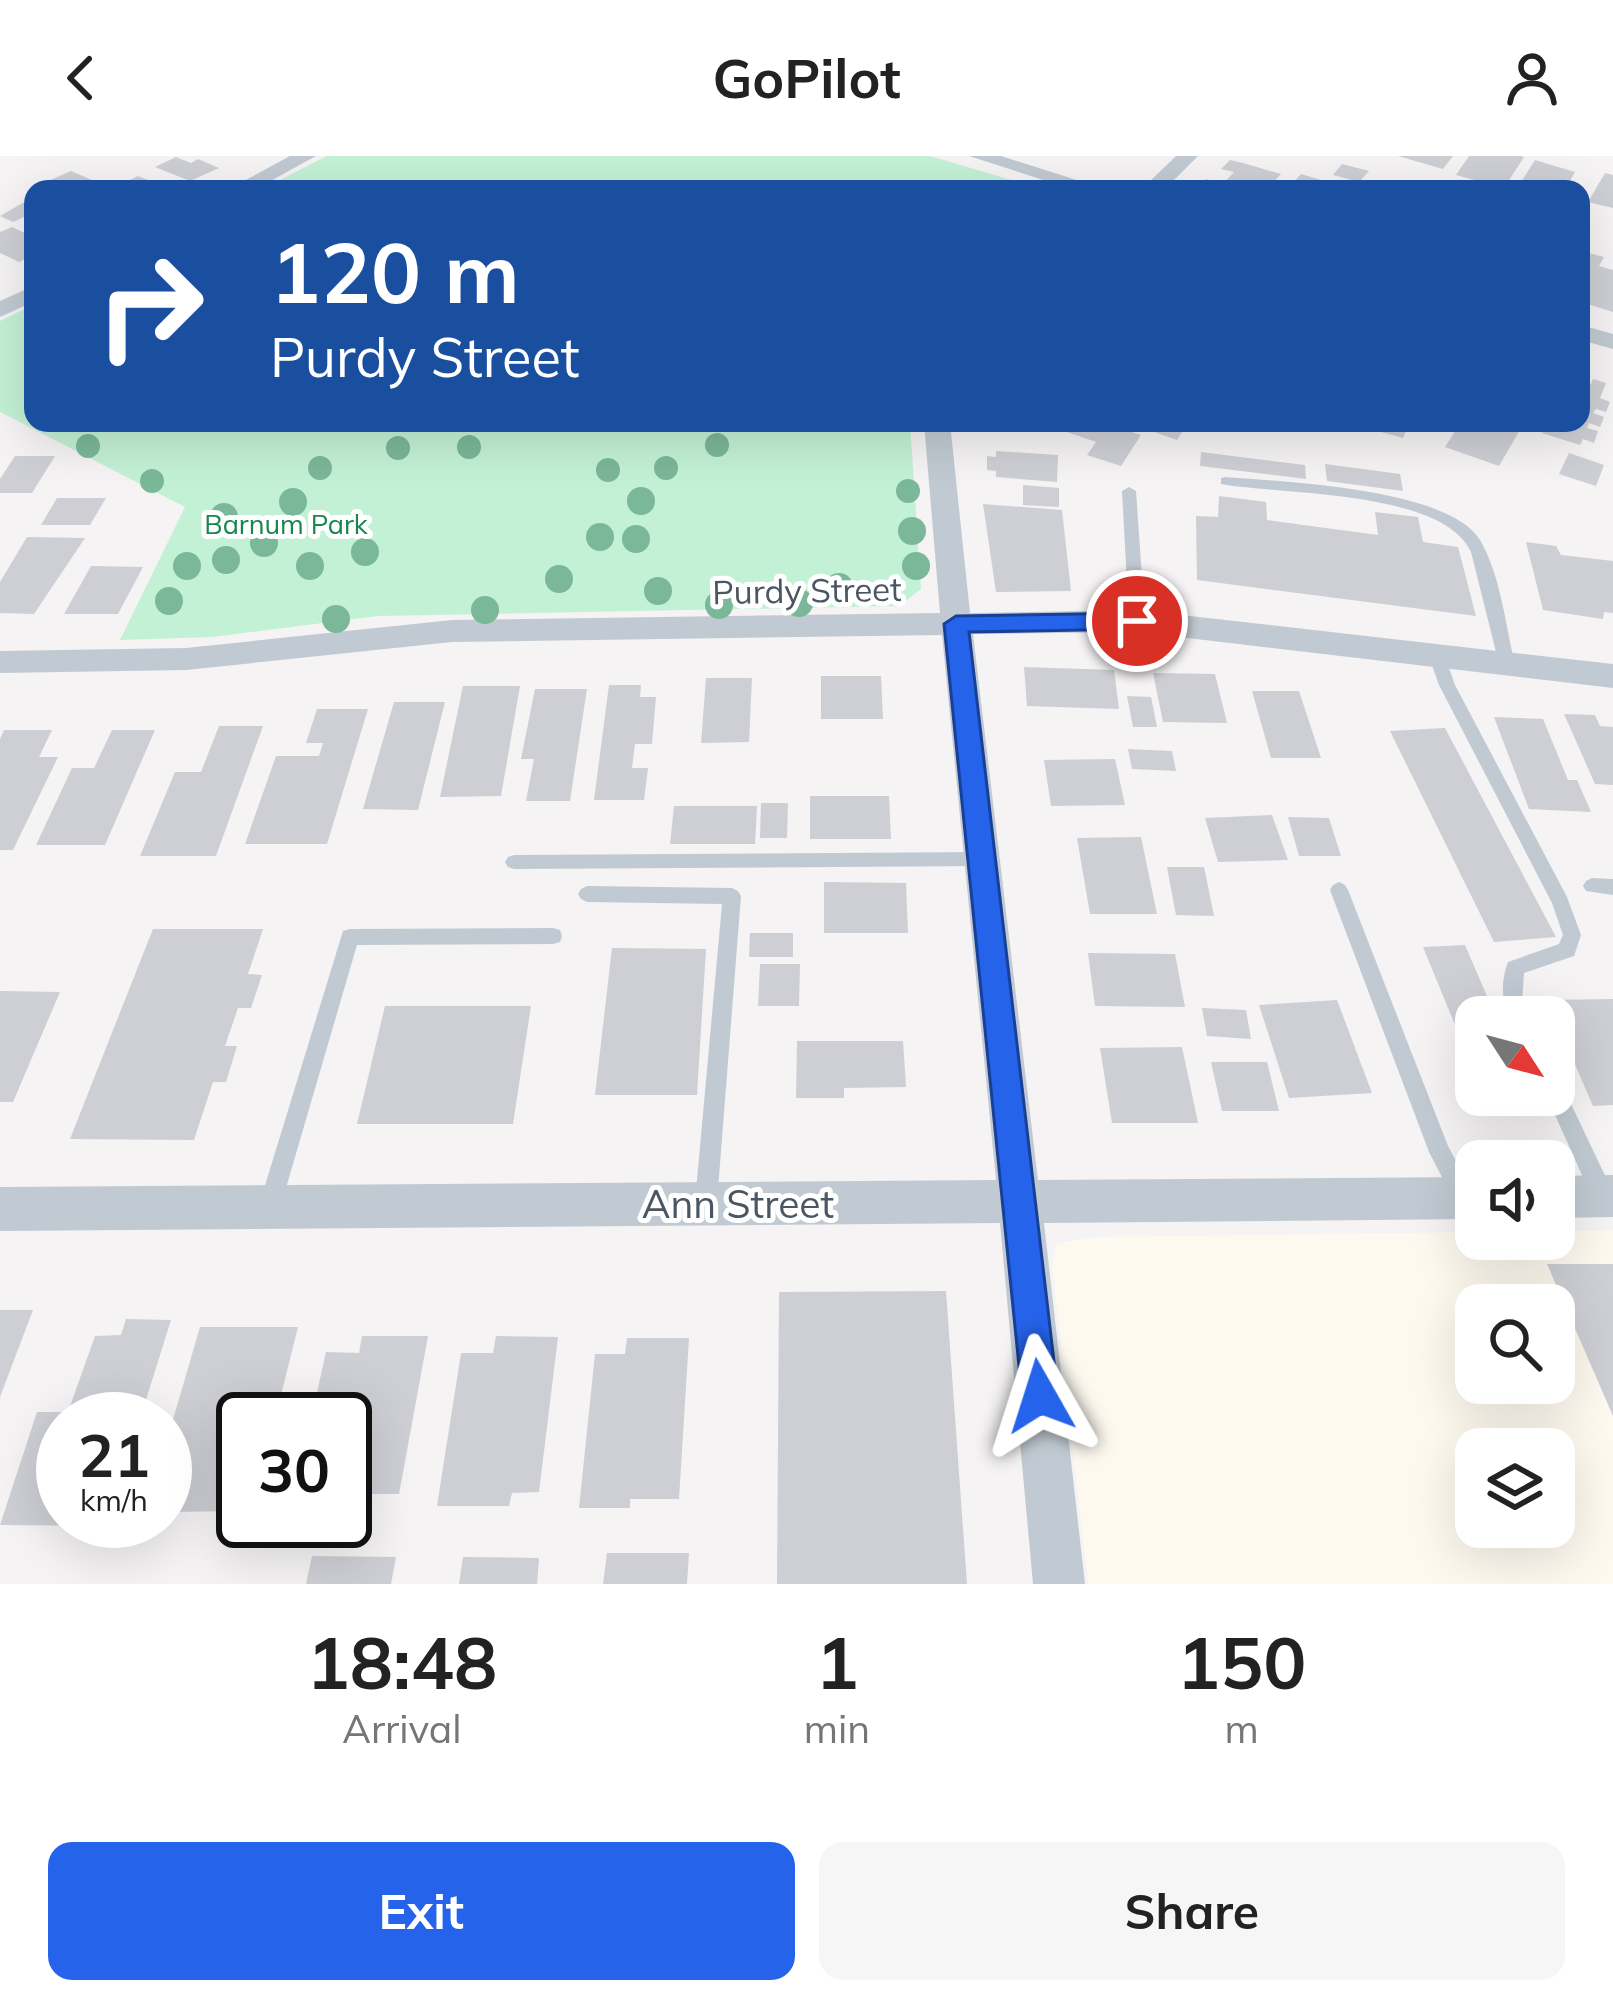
<!DOCTYPE html>
<html lang="en">
<head>
<meta charset="utf-8">
<style>
  body { margin:0; font-family:Mulish,sans-serif; background:#f6f6f6; color:#222; height:100vh; display:flex; flex-direction:column; font-size:45px; white-space:nowrap }
  * { box-sizing:border-box; margin:0 }
  p { font-size:39px; color:#767676 }
  .icon { flex:none; width:66px; height:66px; fill:none; stroke:currentColor; stroke-width:2; stroke-linecap:round; stroke-linejoin:round }
  .map { position:relative; height:1428px; overflow:hidden }
  .drawer { display:flex; flex-direction:column; background:#fff; flex:1 }
  .drawer>* { flex:none }
  .top-card { position:absolute; left:24px; top:24px; width:1566px; height:252px; border-radius:24px; box-shadow:0 12px 48px #0002; background:#1a4fa0; color:#fff; overflow:hidden }
  .needle { width:78px; rotate:126deg }
  .buttons { position:absolute; left:1455px; top:840px; display:grid; gap:24px }
  .buttons a { display:grid; place-items:center; width:120px; height:120px; border-radius:24px; background:#fff; box-shadow:0 12px 48px #0002; font-size:60px }
  .speed { position:absolute; left:36px; top:1236px; display:flex; gap:24px; font-size:60px; font-weight:700; text-align:center }
  .speed>* { display:grid; place-content:center; width:156px; height:156px; border-radius:50%; background:#fff; box-shadow:0 12px 48px #0002; line-height:1 }
  .speed small { font-size:30px; font-weight:400 }
  .speed .limit { border:6px solid #111; border-radius:18px; background:#fff; color:#111 }
  .pin { position:absolute; display:grid; place-items:center; width:102px; height:102px; color:#fff; margin:-51px; border:6px solid #fff; border-radius:50%; box-shadow:0 3px 12px #0007 }
  .me { position:absolute; width:132px; margin:-66px; rotate:354deg; stroke-linejoin:round; filter:drop-shadow(0 0 9px #0008) }
  .turn { display:flex; align-items:center; gap:42px; height:252px; padding:0 48px; font-size:54px }
  .turn .icon { width:156px; height:156px; stroke-width:2.5 }
  .turn b { display:block; font-size:84px; line-height:102px }
  .eta { display:flex; justify-content:space-evenly; align-items:center; height:204px; text-align:center }
  .eta b { font-size:72px; font-weight:700; line-height:84px }
  .primary-button { display:flex; gap:24px; margin-top:auto; padding:24px 48px }
  .primary-button a { flex:1; height:138px; border-radius:24px; background:#2563eb; color:#fff; font-size:48px; font-weight:700; line-height:138px; text-align:center }
  .primary-button a+a { background:#f6f6f6; color:#222 }
  header { display:flex; justify-content:space-between; align-items:center; height:156px; padding:0 48px; background:#fff; font-size:54px; font-weight:700 }
  .map>svg:first-child { display:block }
</style>
</head>
<body>
<header><svg class="icon" aria-label="back" viewBox="0 0 24 24"><path d="M15 5l-7 7 7 7"/></svg>GoPilot<svg class="icon" aria-label="person" viewBox="0 0 24 24"><circle cx="12" cy="8" r="4"/><path d="M4 21q1-7 8-7t8 7"/></svg></header>
<div class="map">
<svg width="1613" height="1428" viewBox="0 0 1613 1428">
  <rect width="100%" height="100%" fill="#f5f3f3"/>
  <path fill="#fdf9ef" fill-rule="evenodd" d="M1613 1074V1428H1088L1052 1111 1056 1088 1089 1081 1476 1076V1083H1554V1075ZM1476 1149H1554V1227H1476ZM1476 1293H1554V1371H1476Z"/>
  <path fill="#c3f1d5" d="M327 0H930L1042 33H262Z
    M33 149V267H910L921 433 899 450 378 460 212 481 120 484 185 351 0 256V165Z"/>
  <path fill="#cdcfd5" d="M1398 0H1453L1443 13Z
    M1469 0H1521L1524 1 1504 32 1456 19Z
    M176 1 191 7 198 3 219 12 190 25 155 11Z
    M1230 4 1243 7 1281 18 1267 33 1199 30 1206 23 1223 28 1234 16 1221 13Z
    M1535 4 1575 16 1565 33 1518 31Z
    M1342 8 1369 15 1359 26 1333 19Z
    M71 15 92 24 73 33 50 24Z
    M1605 17 1613 19V52L1588 46Z
    M1301 18 1341 30 1288 33Z
    M138 20 170 33 118 30Z
    M28 44 33 46V57L13 66 0 60Z
    M12 71 33 81V99L19 106 0 97V76Z
    M1581 95 1604 101 1599 110 1613 114V156L1581 146Z
    M1593 223 1606 227 1600 242 1610 246 1606 256 1596 253 1593 257 1604 261 1600 271 1589 267 1587 272 1598 275 1594 287 1583 283 1580 289 1542 277 1546 267H1581V225L1591 228Z
    M1041 267H1104L1141 279 1121 310 1087 299 1096 286Z
    M1150 267H1188L1177 284 1146 273Z
    M1365 267H1409L1403 282 1363 271Z
    M1460 267H1524L1499 310 1445 291Z
    M996 295 1058 299 1057 326 996 321V315L987 314V300L996 301Z
    M1201 296 1305 309 1306 323 1200 310Z
    M1569 297 1604 309 1596 330 1559 318Z
    M15 300H55L32 337H0V323Z
    M1325 308 1400 318 1403 335 1327 325Z
    M1023 329 1059 332V351L1023 349Z
    M1219 340 1266 346 1267 364 1378 379 1375 356 1418 361 1423 386 1458 391 1476 460 1197 424 1196 360 1218 361Z
    M57 342H106L90 369H41Z
    M983 348 1062 354 1071 435 996 436Z
    M27 381 85 382 34 458 0 457V426Z
    M1526 386 1556 390 1561 399 1613 405V457L1604 456 1603 463 1543 454Z
    M91 410 143 411 118 458H64Z
    M1024 511 1114 514 1119 553 1027 550Z
    M1153 517 1215 518 1227 567 1163 566Z
    M821 520H881L883 563H821Z
    M706 522H752L749 586 701 587Z
    M609 529H641L640 541H656L652 588H635L632 612H648L644 644H594Z
    M463 530H520L501 640 440 641Z
    M535 533H587L570 645H526L534 603H521Z
    M1252 535H1299L1321 602H1271Z
    M1127 540 1151 541 1157 571H1133Z
    M394 546H445L418 654 363 653Z
    M317 553H368L327 688H245L276 600H319L323 587H306Z
    M1564 558 1595 559 1600 570 1613 571V629L1595 628Z
    M1494 561 1543 563 1568 624H1577L1591 656 1529 653Z
    M219 570H263L216 700H140L175 616H201Z
    M1445 572 1556 781 1494 786 1390 575Z
    M4 574H52L39 601H58L13 694H0V583Z
    M112 574H155L105 689H36L72 612H94Z
    M1128 593 1172 595 1176 615 1132 613Z
    M1115 603 1125 649 1051 650 1044 604Z
    M810 640H889L891 683H810Z
    M761 647H788L787 682H760Z
    M674 650H757L755 688H670Z
    M1272 659 1288 704 1218 706 1205 662Z
    M1288 661 1329 662 1341 700H1299Z
    M1141 681 1157 758H1090L1077 682Z
    M1167 711H1204L1214 760 1176 759Z
    M824 726 906 727 908 777H824Z
    M153 773H263L248 818 262 819 251 852H238L225 890H237L226 926H213L194 984 70 983Z
    M750 777H793V801H749Z
    M1465 789 1496 861H1476V920L1423 791Z
    M612 792 706 793 697 939H595Z
    M1088 797 1175 798 1185 851 1095 850Z
    M760 808H800L799 850H758Z
    M0 835 60 836 13 946H0Z
    M1613 843V949L1593 950 1547 844Z
    M1337 844 1372 937 1289 942 1259 849Z
    M385 850H531L513 968H357Z
    M1202 852 1246 854 1251 883 1207 880Z
    M797 885H903L906 931 844 932V942H796Z
    M1182 891 1198 967H1112L1100 892Z
    M1211 906H1267L1279 955H1222Z
    M1547 1108H1613V1260Z
    M946 1135 967 1428H777L779 1136Z
    M0 1154H33L0 1241Z
    M126 1163 171 1164 140 1263H63V1365H109L107 1370 0 1369 37 1256H68L95 1180 121 1179Z
    M200 1171H298L275 1263H243V1355L165 1356V1291Z
    M362 1180H428L399 1338H354L351 1352H345V1263H311L326 1196 359 1197Z
    M496 1180 558 1181 539 1336 512 1337 509 1350H437L461 1197H493Z
    M627 1182H689L679 1343H630V1352H579L595 1198H625Z
    M607 1397H689L687 1428H603Z
    M312 1400 396 1401 391 1428H306Z
    M463 1401 539 1402 537 1428H459Z"/>
  <g fill="none" stroke-linecap="round" stroke-linejoin="round">
    <path fill="#c1cad2" fill-rule="evenodd" d="M1226 321C1284 326 1448 332 1480 384 1501 420 1505 468 1515 508L1513 512H1501L1499 508 1471 396C1443 334 1282 339 1221 328V322Z
      M1129 331 1136 335 1145 465 1137 470 1129 465 1122 335Z
      M1437 495 1445 501 1455 529 1567 741 1581 779 1574 800 1524 817 1522 847 1529 861H1509C1501 844 1501 824 1508 806L1559 788 1563 779 1552 747 1439 529 1429 501Z
      M983 696 989 698 992 703 989 708 983 710 514 713 508 711 505 706 508 701 514 699Z
      M1592 722 1613 723V739L1586 735 1583 730 1586 725Z
      M1339 726 1345 729 1348 734 1448 990 1476 1042 1473 1050 1465 1053 1457 1050 1429 996 1330 734 1333 729Z
      M587 730 732 732 738 735 741 740 717 1046 714 1054 706 1057 698 1054 695 1046 722 748 587 746 581 743 578 738 581 733Z
      M553 772 560 774 562 780 560 786 553 788 357 789 281 1049 278 1057 270 1060 262 1057 259 1049 343 775 350 773Z
      M1554 924 1561 927 1611 1032 1613 1038 1611 1048 1603 1051 1595 1048 1546 939H1554Z"/>
    <path fill="#c1cad2" fill-rule="evenodd" d="M290 0H316L256 33H229Z
      M969 0H1001L1105 33H1071Z
      M1176 0H1198L1165 33H1142Z
      M33 130V146L0 161V145Z
      M1581 169 1613 178V193L1581 184Z
      M924 267H950L970 457 1137 454 1613 508V532L1137 476 973 478 1038 1024 1476 1021V1063L1044 1067 1085 1428H1033L1000 1067 0 1075V1031L996 1024 942 479 452 486 186 514 0 517V495L186 492 452 464 940 457Z
      M1613 1019V1061L1554 1062V1020Z"/>
  </g>
  <g fill="#7bb799">
    <circle cx="717" cy="289" r="12"/>
    <circle cx="88" cy="290" r="12"/>
    <circle cx="469" cy="291" r="12"/>
    <circle cx="398" cy="292" r="12"/>
    <circle cx="320" cy="312" r="12"/>
    <circle cx="666" cy="312" r="12"/>
    <circle cx="608" cy="314" r="12"/>
    <circle cx="152" cy="325" r="12"/>
    <circle cx="908" cy="335" r="12"/>
    <circle cx="641" cy="345" r="14"/>
    <circle cx="293" cy="346" r="14"/>
    <circle cx="224" cy="361" r="14"/>
    <circle cx="912" cy="375" r="14"/>
    <circle cx="600" cy="381" r="14"/>
    <circle cx="636" cy="383" r="14"/>
    <circle cx="264" cy="387" r="14"/>
    <circle cx="365" cy="396" r="14"/>
    <circle cx="226" cy="404" r="14"/>
    <circle cx="187" cy="410" r="14"/>
    <circle cx="310" cy="410" r="14"/>
    <circle cx="916" cy="410" r="14"/>
    <circle cx="559" cy="423" r="14"/>
    <circle cx="839" cy="431" r="14"/>
    <circle cx="658" cy="435" r="14"/>
    <circle cx="169" cy="445" r="14"/>
    <circle cx="799" cy="447" r="14"/>
    <circle cx="719" cy="449" r="14"/>
    <circle cx="485" cy="454" r="14"/>
    <circle cx="336" cy="463" r="14"/>
  </g>
  <path fill="#2563eb" stroke="#184099" stroke-width="3" d="M1137 457 1149 465 1137 473 969 476 1058 1240 1053 1253 1040 1258 1028 1253 1022 1240 944 468 956 460Z"/>
  <g text-anchor="middle" dominant-baseline="central" stroke-width="10" stroke-linejoin="round" paint-order="stroke">
    <g font-size="27" fill="#17864f" stroke="#fff">
      <text x="286" y="368">Barnum Park</text>
    </g>
    <g font-size="33" fill="#4a5661" stroke="#fff">
      <text transform="translate(807 434) rotate(-1)">Purdy Street</text>
    </g>
    <g font-size="39" fill="#4a5661" stroke="#fff">
      <text x="738" y="1047">Ann Street</text>
    </g>
  </g>
</svg>
<div class="buttons">
<a><svg class="needle" viewBox="-14 -14 28 28"><path d="M0-13l5 13h-10z" fill="#e53935"/><path d="M0 13l5-13h-10z" fill="#767676"/></svg></a>
<a><svg class="icon" aria-label="sound" viewBox="0 0 24 24"><path d="M4 9h4l5-4v14l-5-4H4zM17 9q2 3 0 6"/></svg></a>
<a><svg class="icon" aria-label="search" viewBox="0 0 24 24"><circle cx="10" cy="10" r="6"/><path d="M15 15l6 6"/></svg></a>
<a><svg class="icon" aria-label="layers" viewBox="0 0 24 24"><path d="M12 4l9 5-9 5-9-5zM3 14l9 5 9-5"/></svg></a>
</div>
<div class="speed"><div>21<small>km/h</small></div><div class="limit">30</div></div>
<div class="pin" style="left:1137px;top:465px;background:#d93025"><svg class="icon" aria-label="arrive" viewBox="0 0 24 24"><path d="M6 21V4h12l-3 4 3 4H6"/></svg></div>
<svg class="me" style="left:1040px;top:1240px" viewBox="-20 -20 40 40"><path d="M0-17L14 15 0 8-14 15z" fill="#2563eb" stroke="#fff" stroke-width="4"/></svg>
<div class="top-card">
<div class="turn"><svg class="icon" aria-label="right" viewBox="0 0 24 24"><path d="M7 20v-9h11M14 6l5 5-5 5"/></svg><div><b>120 m</b>Purdy Street</div></div>
</div>
</div>
<section class="drawer">
<div class="eta">
<div><b>18:48</b><p>Arrival</p></div>
<div><b>1</b><p>min</p></div>
<div><b>150</b><p>m</p></div>
</div>
<div class="primary-button"><a>Exit</a><a>Share</a></div>
</section>
</body>
</html>
